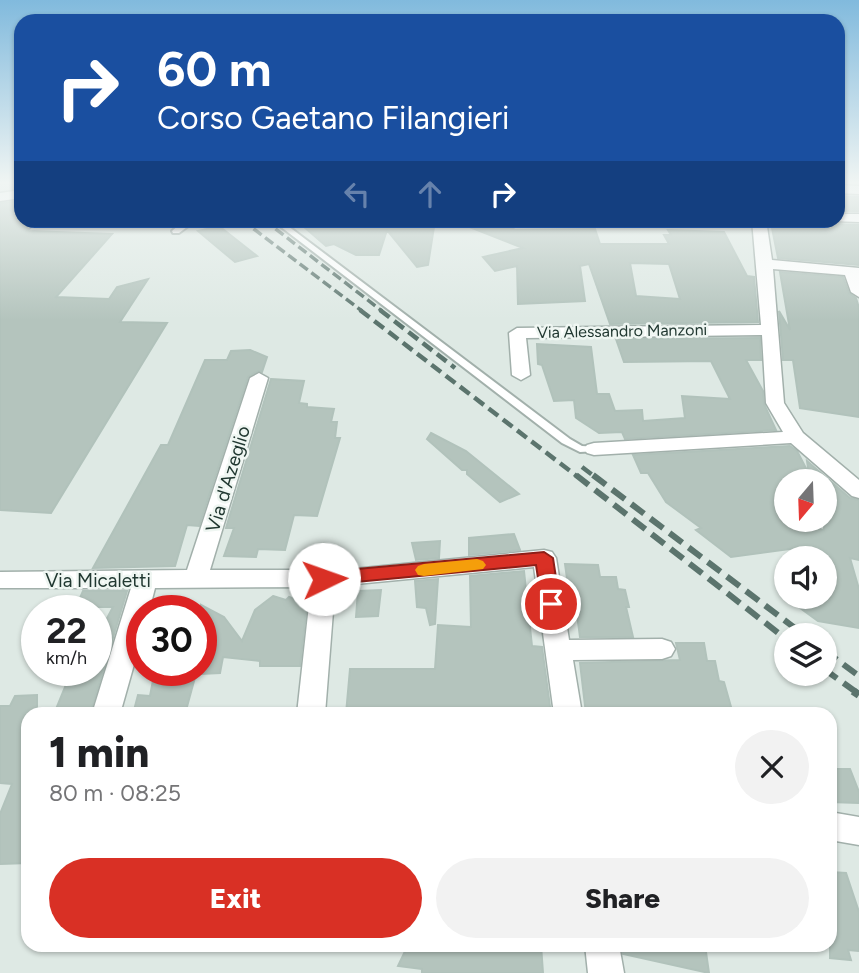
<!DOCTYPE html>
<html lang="en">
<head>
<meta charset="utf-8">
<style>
  body { margin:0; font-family:Figtree,sans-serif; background:#f2f2f2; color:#202124; height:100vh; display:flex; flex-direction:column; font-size:26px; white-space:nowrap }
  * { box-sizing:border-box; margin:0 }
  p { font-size:23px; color:#757577 }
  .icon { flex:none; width:38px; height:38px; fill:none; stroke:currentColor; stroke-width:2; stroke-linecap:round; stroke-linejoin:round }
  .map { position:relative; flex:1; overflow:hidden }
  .panel { position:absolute; left:21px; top:707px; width:816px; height:245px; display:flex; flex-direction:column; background:#fff; border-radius:21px; box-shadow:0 2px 5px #0004 }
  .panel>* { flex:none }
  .hud { position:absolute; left:14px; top:14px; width:831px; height:214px; border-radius:21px; box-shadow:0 2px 5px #0004; background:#1a4fa0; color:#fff; overflow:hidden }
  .needle { width:46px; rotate:199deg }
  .fabs { position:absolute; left:774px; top:469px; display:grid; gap:14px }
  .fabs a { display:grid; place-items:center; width:63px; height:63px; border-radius:50%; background:#fff; box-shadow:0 2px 5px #0004; font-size:35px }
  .speed { position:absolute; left:21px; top:595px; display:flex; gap:14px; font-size:35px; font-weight:700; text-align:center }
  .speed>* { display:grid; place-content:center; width:91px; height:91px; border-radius:50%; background:#fff; box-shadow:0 2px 5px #0004; line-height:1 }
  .speed small { font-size:18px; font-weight:400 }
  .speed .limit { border:10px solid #d22; background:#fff; color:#111 }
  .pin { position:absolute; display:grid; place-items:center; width:60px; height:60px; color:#fff; margin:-30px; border:4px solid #fff; border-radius:50%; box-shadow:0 2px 7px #0007 }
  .me { position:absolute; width:77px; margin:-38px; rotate:87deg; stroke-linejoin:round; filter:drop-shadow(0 0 5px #0008) }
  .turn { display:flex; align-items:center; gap:24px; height:147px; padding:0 28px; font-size:32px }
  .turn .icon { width:91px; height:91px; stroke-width:2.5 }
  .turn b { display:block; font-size:49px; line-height:60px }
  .lanes { display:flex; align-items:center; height:66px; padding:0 28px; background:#0003; justify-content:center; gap:35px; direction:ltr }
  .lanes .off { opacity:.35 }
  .round { display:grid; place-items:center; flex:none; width:74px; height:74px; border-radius:37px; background:#f2f2f2 }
  .headline { display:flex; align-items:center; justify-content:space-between; height:119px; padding:0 28px }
  h1 { font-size:42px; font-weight:800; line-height:52px }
  .action { display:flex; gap:14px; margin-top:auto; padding:14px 28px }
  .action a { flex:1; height:80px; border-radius:42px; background:#d93025; color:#fff; font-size:28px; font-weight:800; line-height:80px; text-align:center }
  .action a+a { background:#f2f2f2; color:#202124 }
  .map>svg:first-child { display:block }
</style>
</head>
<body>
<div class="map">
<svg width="859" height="973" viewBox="0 0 859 973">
  <rect width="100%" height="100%" fill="#dee9e4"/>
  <path fill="#b4c4bd" stroke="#b1c2bb" stroke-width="2" fill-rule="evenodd" d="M838 196 859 197V211H838Z
    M21 201V220H39L27 231 112 234 56 297 109 299 117 287 148 279 120 322 167 323 51 513 0 510V203Z
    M296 220H418V226L434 227 428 265 417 267 387 230 379 255H356L334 244 326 246Z
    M503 221 515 230 595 229 600 244H669L664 235H671L668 230 724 232 747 276 754 277 758 322 610 324 589 264 580 266 585 301 518 304 517 266 495 271 483 257 523 248 472 228ZM630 263 669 264 680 299 636 296Z
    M787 222 859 225V265L778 258 772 228Z
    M219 226 257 256 235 262 198 231Z
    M780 272 843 277 849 293 856 298 859 308V417L800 408 793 360H783L779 311 790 330Z
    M760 338 761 360H746L763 391 764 404 776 430 625 439 622 432 599 433 576 418 574 400 554 401 542 365 538 364 537 344 591 347 597 394H609L615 411 642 410 643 421 685 418 682 396 730 399 711 361 624 362 616 339Z
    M250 350 267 357 262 372 258 371 248 377 199 526 187 525 175 566 93 568 161 445H168L205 360H227L231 351Z
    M271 379 304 381 299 403 307 404V407L334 409 331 422H337L335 438H340L317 516 294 515 285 550 258 549 256 557 224 556 234 528H226Z
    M431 433 466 451 519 494 500 502 467 474V470H462L427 439Z
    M790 446 797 451 809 474 807 461 850 498 859 500V560L850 558 859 589V628L818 621 785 597H831L824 558H822L820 553 797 548 731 557 696 530 701 528 666 502 648 473H641L633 455ZM786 481H824V530L786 522Z
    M514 534 520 550 469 555V538Z
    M440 541 439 558 416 560 412 543Z
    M565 564 598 565 600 577H616L618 589 625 590 629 607H626L633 637H580L576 607H571Z
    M524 571 532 646 542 647 551 714H346L350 669H435L438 625 471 627 470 576Z
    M438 579 435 624 430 625 426 608 417 607 415 581Z
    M381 590 378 616 356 617 358 591Z
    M83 591H127L90 714H54L72 670H96V639L113 607H76Z
    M273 596 286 600 289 597 307 604 300 666H260V661L223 657 220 673 201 674V605L224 617 242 641 255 610Z
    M676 643H704L707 661H715L719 681 724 682 733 714H586L580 663 680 660Z
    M155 670H197L185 714H133L138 695 150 696Z
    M37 695V714H28V863L0 864V814L12 784 0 783V706H10L15 696Z
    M830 769H850L859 792V803L830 802Z
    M830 872 846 873 859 912V951L848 950 851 960 830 958Z
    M408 945H541L543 973H422V969L398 966Z
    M622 945H705L709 973 623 954Z"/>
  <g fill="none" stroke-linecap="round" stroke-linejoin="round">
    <defs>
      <path id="service" d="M181 220H189L187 227 179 233H173L172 231 180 224Z
        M272 220H280L570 439 582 446 598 447 600 449 598 451 580 452 562 443Z"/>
      <path id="minor" d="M838 185 859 186V194L838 193Z
        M21 190V198L0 201V193Z
        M752 220H766L772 260 859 268V297L851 292 845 275 773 269 784 403 803 433 859 480V498L852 496 791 443 594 455 587 453 584 449 587 445 594 443 783 432 766 403 762 335 526 338 530 375 521 380 512 375 509 333 517 328 761 325Z
        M259 373 268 378 210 570H343L544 550 552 552 556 558 569 640 662 639 671 642 675 649 671 656 662 659 573 660 582 714H554L534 567 335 586 325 714H297L311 587 155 588 149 611H142V636L120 714H92L131 588H0V572L187 570 250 378Z
        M830 812 859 817V845L830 840Z
        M585 945H619L624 973H588Z"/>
      <path id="tertiary" d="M838 214H859V222L833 221 838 220Z"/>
    </defs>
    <use href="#service" stroke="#a2b0ab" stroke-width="4"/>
    <use href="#minor" stroke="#a2b0ab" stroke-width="3"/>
    <use href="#tertiary" stroke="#a2b0ab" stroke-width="3"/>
    <use href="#service" fill="#fff" fill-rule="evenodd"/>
    <use href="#minor" fill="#fff" fill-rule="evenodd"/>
    <use href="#tertiary" fill="#fff" fill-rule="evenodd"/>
    <path stroke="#5b746d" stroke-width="3.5" stroke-dasharray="10 4.5" stroke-linecap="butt" d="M242 220 362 311
      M264 220 382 311"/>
    <path stroke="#5b746d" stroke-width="4.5" stroke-dasharray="12 6" stroke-linecap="butt" d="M360 310 578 477
      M380 310 455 368
      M582 467 595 477"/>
    <path stroke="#5b746d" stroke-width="6" stroke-dasharray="16 8" stroke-linecap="butt" d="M576 475 786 639
      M593 475 804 635
      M824 650 859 676
      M824 669 856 692"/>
    <path stroke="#5b746d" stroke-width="8" stroke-dasharray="20 10" stroke-linecap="butt" d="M853 691 859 695"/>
  </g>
  <linearGradient id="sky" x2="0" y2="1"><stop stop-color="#81badd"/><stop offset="0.57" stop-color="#f0f5f3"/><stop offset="1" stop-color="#f0f5f3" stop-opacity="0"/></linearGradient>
  <rect width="859" height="320" fill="url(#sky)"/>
  <path fill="#d93025" stroke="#8d1f18" stroke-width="2" d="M544 552 553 558 560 604 558 609H545L542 604 536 565 324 585 318 583 315 579 318 574 324 572Z"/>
  <path fill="#f59e0b" d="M477 559 483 561 486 565 483 569 424 576 418 575 415 570 418 566 424 564Z"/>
  <g text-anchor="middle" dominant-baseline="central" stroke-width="5" stroke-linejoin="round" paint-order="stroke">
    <g font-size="16" fill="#213831" stroke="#eff6f2">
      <text transform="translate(622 331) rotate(-1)">Via Alessandro Manzoni</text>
    </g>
    <g font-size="19" fill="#213831" stroke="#eff6f2">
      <text transform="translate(228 479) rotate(-73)">Via d'Azeglio</text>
      <text x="98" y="580">Via Micaletti</text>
    </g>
  </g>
</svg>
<div class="fabs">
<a><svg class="needle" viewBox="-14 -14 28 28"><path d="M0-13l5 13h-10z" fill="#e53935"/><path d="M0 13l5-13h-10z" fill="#757577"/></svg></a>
<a><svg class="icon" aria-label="sound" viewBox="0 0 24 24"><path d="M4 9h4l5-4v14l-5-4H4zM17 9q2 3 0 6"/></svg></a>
<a><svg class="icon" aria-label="layers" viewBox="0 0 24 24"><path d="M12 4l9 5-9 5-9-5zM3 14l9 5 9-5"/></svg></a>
</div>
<div class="speed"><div>22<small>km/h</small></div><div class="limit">30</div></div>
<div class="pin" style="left:551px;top:604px;background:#d93025"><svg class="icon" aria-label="arrive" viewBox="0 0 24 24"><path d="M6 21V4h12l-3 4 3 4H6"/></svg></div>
<svg class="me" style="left:324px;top:579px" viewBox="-20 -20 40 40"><circle r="19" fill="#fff"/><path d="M0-13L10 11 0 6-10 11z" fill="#d93025"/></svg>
<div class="hud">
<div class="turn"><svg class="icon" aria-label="right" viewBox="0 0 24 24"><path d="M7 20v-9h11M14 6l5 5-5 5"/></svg><div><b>60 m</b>Corso Gaetano Filangieri</div></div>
<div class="lanes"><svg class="icon off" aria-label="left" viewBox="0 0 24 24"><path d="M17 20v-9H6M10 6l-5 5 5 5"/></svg><svg class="icon off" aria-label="ahead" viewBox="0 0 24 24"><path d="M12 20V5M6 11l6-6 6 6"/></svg><svg class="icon" aria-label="right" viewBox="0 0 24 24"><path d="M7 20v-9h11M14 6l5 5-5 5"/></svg></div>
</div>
<section class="panel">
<div class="headline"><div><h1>1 min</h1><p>80 m · 08:25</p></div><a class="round"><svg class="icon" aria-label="close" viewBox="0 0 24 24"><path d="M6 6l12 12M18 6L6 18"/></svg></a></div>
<div class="action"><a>Exit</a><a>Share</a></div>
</section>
</div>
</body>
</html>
